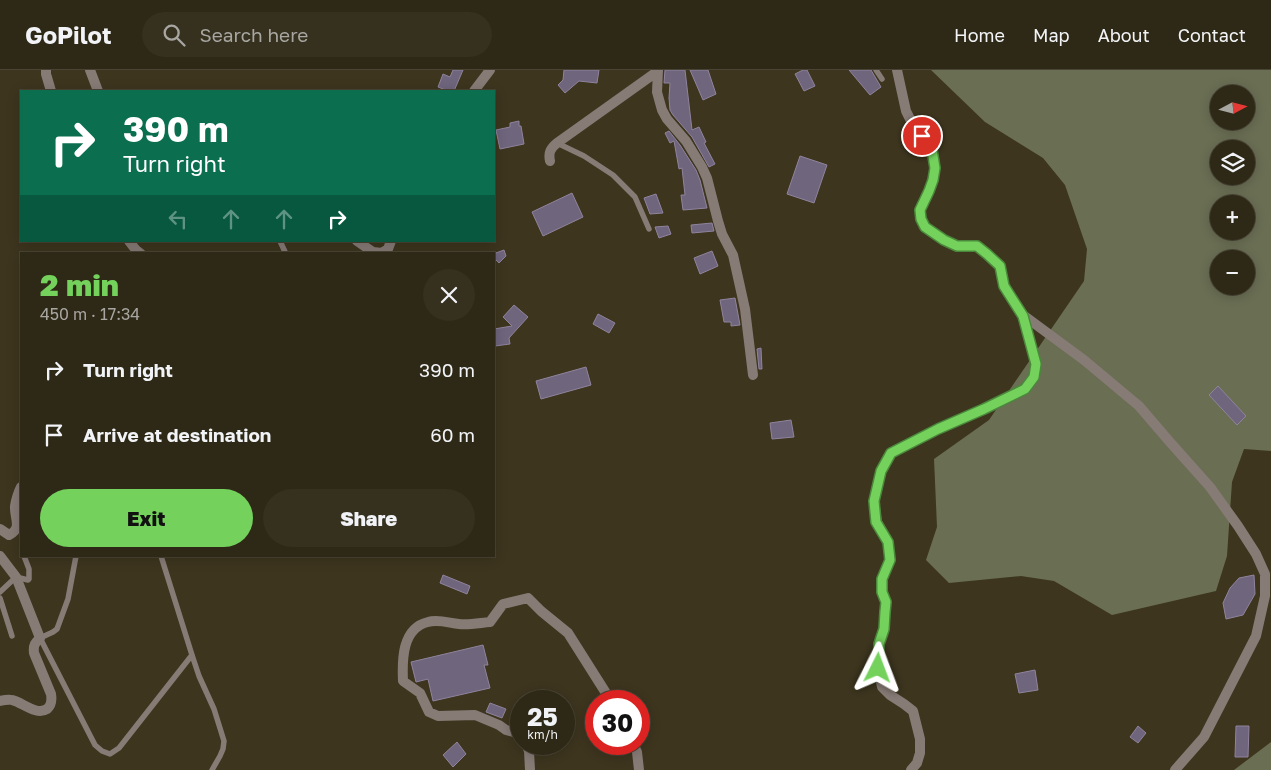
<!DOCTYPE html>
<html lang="en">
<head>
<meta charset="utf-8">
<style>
  body { margin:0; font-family:"Golos Text",sans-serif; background:#36301f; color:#f1f3f6; height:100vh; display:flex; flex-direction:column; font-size:19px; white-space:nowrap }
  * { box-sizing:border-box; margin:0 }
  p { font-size:16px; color:#a7a6a1 }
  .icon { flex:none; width:28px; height:28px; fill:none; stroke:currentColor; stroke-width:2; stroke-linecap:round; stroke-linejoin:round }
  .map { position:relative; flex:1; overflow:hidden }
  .drawer { position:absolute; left:20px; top:182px; width:475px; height:305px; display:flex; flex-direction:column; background:#2e2816; border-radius:0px; box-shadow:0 2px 12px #0003,0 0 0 1px #494435 }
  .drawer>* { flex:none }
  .hud { position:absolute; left:20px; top:20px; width:475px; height:152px; border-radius:0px; box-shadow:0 2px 12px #0003,0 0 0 1px #494435; background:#0b6e4f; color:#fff; overflow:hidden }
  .needle { width:32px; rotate:83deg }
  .controls { position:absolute; left:1210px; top:15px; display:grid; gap:10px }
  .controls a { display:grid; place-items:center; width:45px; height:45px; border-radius:50%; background:#2e2816; box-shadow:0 2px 12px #0003,0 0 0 1px #494435; font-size:25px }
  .speed { position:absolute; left:510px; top:620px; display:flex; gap:10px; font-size:25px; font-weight:700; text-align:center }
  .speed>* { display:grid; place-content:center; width:65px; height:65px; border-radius:50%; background:#2e2816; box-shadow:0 2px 12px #0003,0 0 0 1px #494435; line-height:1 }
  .speed small { font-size:12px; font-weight:400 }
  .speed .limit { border:8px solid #d22; background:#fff; color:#111 }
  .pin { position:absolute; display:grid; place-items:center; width:42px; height:42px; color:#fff; margin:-21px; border:2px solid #fff; border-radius:50%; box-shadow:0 1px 5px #0007 }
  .me { position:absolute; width:55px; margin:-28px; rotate:3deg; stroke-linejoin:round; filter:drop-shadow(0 0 4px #0008) }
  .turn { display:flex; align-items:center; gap:18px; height:105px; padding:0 20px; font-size:22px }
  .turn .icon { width:65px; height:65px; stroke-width:2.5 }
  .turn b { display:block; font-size:35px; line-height:42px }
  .lanes { display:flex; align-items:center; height:48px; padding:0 20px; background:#0003; justify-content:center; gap:25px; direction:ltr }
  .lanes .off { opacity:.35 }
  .round { display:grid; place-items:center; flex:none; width:52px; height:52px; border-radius:26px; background:#36301f }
  .summary { display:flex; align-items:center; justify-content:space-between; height:85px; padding:0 20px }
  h1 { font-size:30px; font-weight:800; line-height:38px; color:#74d25c }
  .button { display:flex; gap:10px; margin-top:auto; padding:10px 20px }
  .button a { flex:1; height:58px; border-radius:30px; background:#74d25c; color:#111; font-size:20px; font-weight:800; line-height:58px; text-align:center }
  .button a+a { background:#36301f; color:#f1f3f6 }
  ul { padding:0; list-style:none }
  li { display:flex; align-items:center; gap:15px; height:65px; padding:0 20px }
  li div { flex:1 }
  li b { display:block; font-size:19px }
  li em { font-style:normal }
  header { display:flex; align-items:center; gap:30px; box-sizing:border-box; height:70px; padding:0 25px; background:#2e2816; border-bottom:1px solid #494435 }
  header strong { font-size:24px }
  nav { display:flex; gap:28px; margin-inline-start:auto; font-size:18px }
  .search { width:350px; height:45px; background:#36301f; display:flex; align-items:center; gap:12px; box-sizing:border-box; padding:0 18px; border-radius:28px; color:#a7a6a1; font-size:19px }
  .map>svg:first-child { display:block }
</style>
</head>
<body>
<header>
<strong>GoPilot</strong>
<div class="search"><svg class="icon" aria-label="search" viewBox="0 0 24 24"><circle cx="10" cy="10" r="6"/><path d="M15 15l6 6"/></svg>Search here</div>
<nav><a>Home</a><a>Map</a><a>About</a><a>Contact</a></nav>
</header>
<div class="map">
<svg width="1271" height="700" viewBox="0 0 1271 700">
  <rect width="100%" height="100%" fill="#3d351e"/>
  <path fill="#6a6e53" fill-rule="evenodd" d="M931 0H1271V381L1244 379 1232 412 1227 486 1216 521 1112 545 1054 511 1021 506 949 513 926 490 937 457 934 389 989 350 1084 211 1087 179 1065 115 1043 88 985 52ZM1219 24H1246V51H1219ZM1219 79H1246V106H1219ZM1219 134H1246V161H1219ZM1219 189H1246V216H1219Z
    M1271 672V700H1234Z"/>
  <path fill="#6f657d" stroke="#8f849d" d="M453 0H463L454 21H448L438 17 443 4 450 7Z
    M564 0H599L597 13 579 11 565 23 558 15 563 10Z
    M665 0H685L692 60 699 57 706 72 704 73 715 94 709 97 692 67 673 45 670 40 669 28 670 13H664Z
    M690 0H708L716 24 703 30Z
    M803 0H807L815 16 804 21 795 4Z
    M849 0H871L881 17 870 25Z
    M519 51V56H521L524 74 500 79 496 60 510 57V53Z
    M669 61 680 75 696 100 700 110 707 138 683 140 681 125H685L682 98 679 99 674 71 670 73 665 63Z
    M800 86 827 95 814 133 787 124Z
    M572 123 583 147 543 166 532 142Z
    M656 124 663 143 650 144 644 128Z
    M712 153 714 161 692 163 691 155Z
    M668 156 671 164 659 168 655 157Z
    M504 180 506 186 499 193 494 188 493 184Z
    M712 181 718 196 700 204 694 188Z
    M735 228 740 255 731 256V252H724L720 230Z
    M514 235 528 247 509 268 510 274 495 276 494 259 512 256 503 247Z
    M598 244 615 253 609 263 593 254Z
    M761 278 762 299H759L757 279Z
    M586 297 591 315 541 329 536 311Z
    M1218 316 1246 346 1237 355 1209 325Z
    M791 350 794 367 772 369 770 353Z
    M443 505 470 516 467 524 440 513Z
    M1254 505 1255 524 1243 545 1226 549 1223 533 1230 518 1239 508Z
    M483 575 488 595H484L490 618 433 631 428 609 416 612 411 592Z
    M1035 600 1038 620 1019 623 1015 604Z
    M490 633 506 639 502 648 486 642Z
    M1138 656 1146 663 1138 673 1130 667Z
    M1236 656H1249L1248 687H1235Z
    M457 672 466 684 453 697 443 685Z"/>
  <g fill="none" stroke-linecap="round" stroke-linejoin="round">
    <path stroke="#877b76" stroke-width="5.5" d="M876 0 882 9
      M557 73 584 86 613 105 635 127 649 159
      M280 171 286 184
      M76 486 68 529 57 559 53 562 40 568 95 675 102 681 110 684 119 678 192 585
      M161 486 192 585 199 606 214 639 224 671 223 679 220 686 212 700
      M0 522 16 507 28 510 29 509V499L24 486
      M0 528 12 566"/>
    <path stroke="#877b76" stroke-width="10" d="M46 0V4L51 21
      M90 0 98 21
      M658 0 657 22 662 40 667 49 686 71 702 97 707 108 718 151 722 164 733 185 745 239 753 305
      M897 0 906 41 914 57 929 74 932 80 934 88 935 98 933 110 929 121 920 140 921 149 925 157 943 170 957 176H977L987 184 1000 196 1004 216 1023 245 1084 290 1139 336 1169 371 1210 417 1238 456 1256 484 1265 504V526L1256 566 1204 667 1175 700
      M474 21 490 0
      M550 91C548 82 551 78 557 73L658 1
      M129 171 136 180 141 184
      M357 171 373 182 382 183 388 179 391 171
      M0 459 9 465C23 458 14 448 15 436 16 430 18 423 21 417
      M0 486 16 507 40 568C35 573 33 575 34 583L51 624C52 630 52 635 47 639 36 646 22 632 12 630 8 629 4 630 0 631
      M521 667 518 663 506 660 499 655 475 645 438 646 429 642 420 623 403 611C402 590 402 558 428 552 438 549 449 553 459 554 469 555 479 553 490 552L503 534 528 528 541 541 568 563 611 631
      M526 674 529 681 530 700
      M633 674 637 682 639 700
      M911 700 917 693 920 683V669L913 641 904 634 890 625 882 617 878 598 879 574 884 559 885 542 886 532 882 522V509L890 490 888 472 877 452 874 431 881 401 891 383 938 359 984 339 1025 319 1034 307 1036 294 1023 245"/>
  </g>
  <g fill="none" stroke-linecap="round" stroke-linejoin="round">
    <defs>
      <path id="route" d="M878 598 879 574 884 559 885 542 886 532 882 522V509L890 490 888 472 876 452 874 431 881 401 891 383 938 359 984 339 1025 319 1034 307 1036 294 1023 246 1004 216 1000 196 987 184 977 176H957L944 170 925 157 921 149 920 140 929 121 933 110 935 98 932 80 922 66"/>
    </defs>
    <use href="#route" stroke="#4b883c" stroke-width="12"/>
    <use href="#route" stroke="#74d25c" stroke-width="9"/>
  </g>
</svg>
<div class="controls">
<a><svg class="needle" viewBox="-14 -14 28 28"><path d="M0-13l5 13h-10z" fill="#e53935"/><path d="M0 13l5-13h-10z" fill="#a7a6a1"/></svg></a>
<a><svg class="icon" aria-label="layers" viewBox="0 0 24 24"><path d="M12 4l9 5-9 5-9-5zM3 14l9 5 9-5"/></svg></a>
<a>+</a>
<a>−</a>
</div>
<div class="speed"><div>25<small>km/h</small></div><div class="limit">30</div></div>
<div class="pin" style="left:922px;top:66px;background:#d93025"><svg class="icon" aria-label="arrive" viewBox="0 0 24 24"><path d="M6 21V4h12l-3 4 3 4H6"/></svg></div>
<svg class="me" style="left:878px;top:598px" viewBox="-20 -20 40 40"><path d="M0-17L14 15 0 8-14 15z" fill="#74d25c" stroke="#fff" stroke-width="4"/></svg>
<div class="hud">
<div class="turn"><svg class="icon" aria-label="right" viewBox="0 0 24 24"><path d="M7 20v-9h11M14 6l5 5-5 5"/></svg><div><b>390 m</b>Turn right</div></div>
<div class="lanes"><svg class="icon off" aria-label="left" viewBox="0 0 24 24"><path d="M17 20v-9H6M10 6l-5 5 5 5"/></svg><svg class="icon off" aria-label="ahead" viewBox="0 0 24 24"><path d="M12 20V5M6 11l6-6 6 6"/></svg><svg class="icon off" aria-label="ahead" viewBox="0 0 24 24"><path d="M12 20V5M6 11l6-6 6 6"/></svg><svg class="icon" aria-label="right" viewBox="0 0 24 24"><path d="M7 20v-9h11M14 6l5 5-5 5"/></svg></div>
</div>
<section class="drawer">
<div class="summary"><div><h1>2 min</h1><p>450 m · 17:34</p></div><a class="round"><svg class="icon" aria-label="close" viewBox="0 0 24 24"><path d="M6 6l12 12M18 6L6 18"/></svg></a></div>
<ul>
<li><svg class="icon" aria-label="right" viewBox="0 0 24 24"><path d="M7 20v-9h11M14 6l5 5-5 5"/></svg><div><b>Turn right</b></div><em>390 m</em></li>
<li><svg class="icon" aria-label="arrive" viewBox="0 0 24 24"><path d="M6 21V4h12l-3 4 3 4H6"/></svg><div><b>Arrive at destination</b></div><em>60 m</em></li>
</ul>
<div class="button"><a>Exit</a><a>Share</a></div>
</section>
</div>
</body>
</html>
